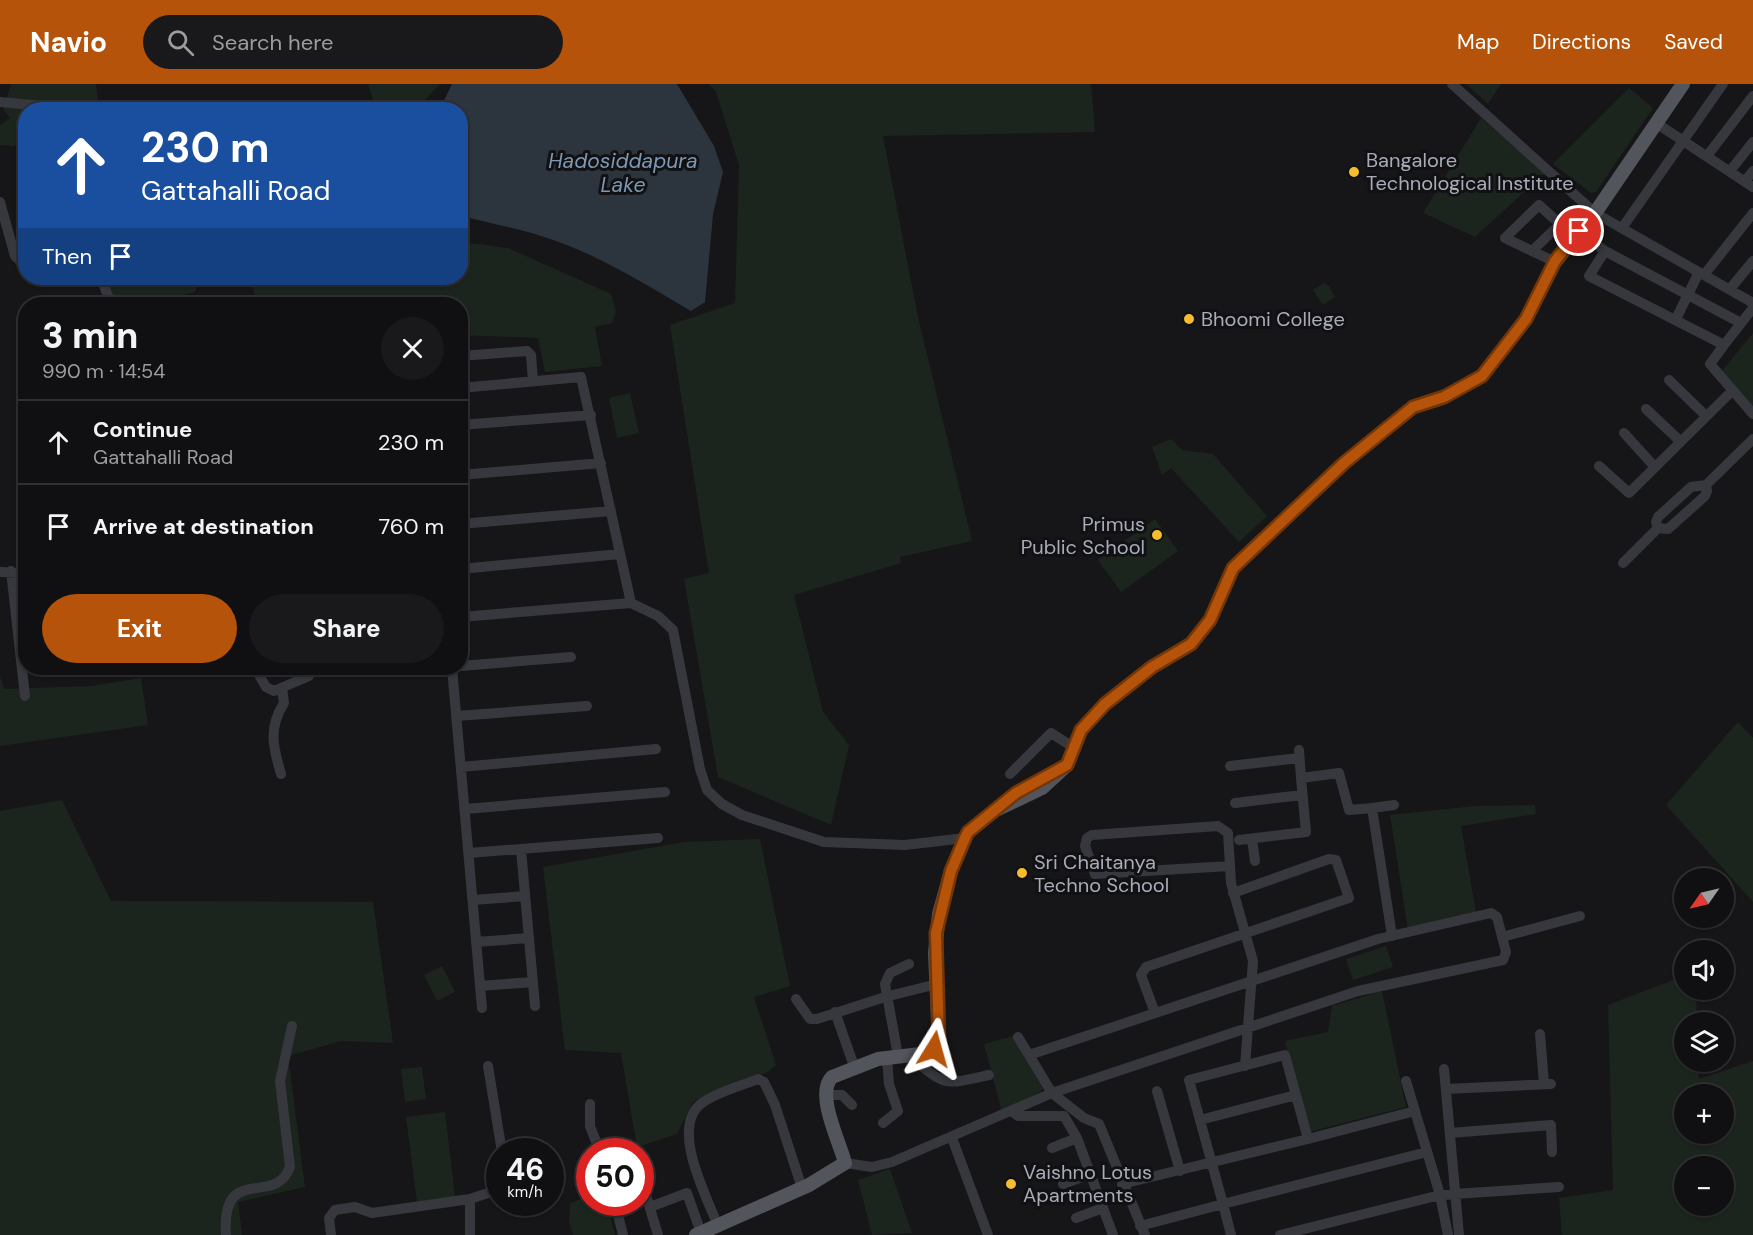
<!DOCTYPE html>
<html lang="en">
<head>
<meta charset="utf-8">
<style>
  body { margin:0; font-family:"DM Sans",sans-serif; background:#19191b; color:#f1f3f6; height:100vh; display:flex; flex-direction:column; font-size:22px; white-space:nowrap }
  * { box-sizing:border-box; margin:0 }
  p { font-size:20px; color:#9c9d9f }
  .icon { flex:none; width:33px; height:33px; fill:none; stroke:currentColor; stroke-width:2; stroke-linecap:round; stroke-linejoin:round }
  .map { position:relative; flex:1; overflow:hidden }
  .panel { position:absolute; left:18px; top:213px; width:450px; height:378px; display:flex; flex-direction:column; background:#101012; border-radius:24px; box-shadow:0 2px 4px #0004,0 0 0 2px #303032 }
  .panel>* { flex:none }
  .guide { position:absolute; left:18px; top:18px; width:450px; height:183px; border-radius:24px; box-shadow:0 2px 4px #0004,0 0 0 2px #303032; background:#1a4fa0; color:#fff; overflow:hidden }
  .needle { width:39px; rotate:236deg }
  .tools { position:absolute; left:1674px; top:784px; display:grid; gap:12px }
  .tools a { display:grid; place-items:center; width:60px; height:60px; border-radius:50%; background:#101012; box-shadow:0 2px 4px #0004,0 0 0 2px #303032; font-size:30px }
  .speed { position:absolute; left:486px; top:1054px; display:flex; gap:12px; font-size:30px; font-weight:700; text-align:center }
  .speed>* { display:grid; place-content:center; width:78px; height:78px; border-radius:50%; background:#101012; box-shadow:0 2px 4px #0004,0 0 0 2px #303032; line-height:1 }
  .speed small { font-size:15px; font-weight:400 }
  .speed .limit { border:9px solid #d22; background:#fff; color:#111 }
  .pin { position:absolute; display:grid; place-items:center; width:51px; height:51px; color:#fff; margin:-26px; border:3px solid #fff; border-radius:50%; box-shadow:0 2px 6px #0007 }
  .me { position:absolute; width:66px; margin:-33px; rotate:8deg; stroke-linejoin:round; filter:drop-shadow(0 0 4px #0008) }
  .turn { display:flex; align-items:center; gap:21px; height:126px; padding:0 24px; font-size:27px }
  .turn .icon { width:78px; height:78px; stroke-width:2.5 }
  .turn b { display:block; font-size:42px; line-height:51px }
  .then { display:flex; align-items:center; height:57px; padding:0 24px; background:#0003; gap:12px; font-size:22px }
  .round { display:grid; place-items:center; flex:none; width:63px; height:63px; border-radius:32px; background:#19191b }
  .overview { display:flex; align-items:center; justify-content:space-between; height:102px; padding:0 24px }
  h1 { font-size:36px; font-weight:800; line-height:45px }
  .primary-button { display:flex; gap:12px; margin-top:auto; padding:12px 24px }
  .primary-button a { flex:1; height:69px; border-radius:36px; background:#b45309; color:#fff; font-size:24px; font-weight:800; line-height:69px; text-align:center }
  .primary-button a+a { background:#19191b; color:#f1f3f6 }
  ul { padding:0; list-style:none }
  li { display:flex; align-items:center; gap:18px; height:84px; padding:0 24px; border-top:2px solid #303032 }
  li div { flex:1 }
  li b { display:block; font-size:22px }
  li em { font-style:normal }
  header { display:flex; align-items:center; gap:36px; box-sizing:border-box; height:84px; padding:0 30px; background:#b45309; color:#fff }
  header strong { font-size:28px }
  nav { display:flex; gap:33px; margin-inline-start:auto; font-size:21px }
  .search { width:420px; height:54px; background:#19191b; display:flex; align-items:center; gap:15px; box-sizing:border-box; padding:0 21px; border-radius:33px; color:#9c9d9f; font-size:22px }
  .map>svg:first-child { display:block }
</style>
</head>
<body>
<header>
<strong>Navio</strong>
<div class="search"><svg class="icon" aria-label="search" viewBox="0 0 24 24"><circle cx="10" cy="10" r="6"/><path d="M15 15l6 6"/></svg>Search here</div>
<nav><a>Map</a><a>Directions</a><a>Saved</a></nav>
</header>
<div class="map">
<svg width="1753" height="1151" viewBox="0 0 1753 1151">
  <rect width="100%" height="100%" fill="#161618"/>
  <path fill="#1c241e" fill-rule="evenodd" d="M11 0H96L99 25 26 26 25 52 14 62 0 61V41L10 34 3 25Z
    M368 0H440L416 26 376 25Z
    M709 0H1091L1095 48 883 52 918 233 972 457 900 473 901 479 794 511 823 628 849 661 831 741 718 693 684 495 709 489 670 241 735 219 739 81 716 8Z
    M1466 0H1501L1488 20Z
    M1629 4 1653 24 1596 108 1591 109 1553 80Z
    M1481 34 1545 89 1475 153 1423 129Z
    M461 158 508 164 611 210 616 227 612 239 595 243 602 282 545 288 538 254 461 251 460 220H257L251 196 262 194H460Z
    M103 194H199L195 208 142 220H114Z
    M1324 199 1329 202 1335 213 1323 221 1313 206Z
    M1753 249V323L1721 288Z
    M630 309 639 349 617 354 609 314Z
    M1171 355 1182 366 1213 370 1267 432 1239 458 1171 384 1162 391 1152 363Z
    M1155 435 1178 467 1121 508 1098 476Z
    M0 592 4 605 92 602 141 594 148 641 0 662Z
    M1738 638 1753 654V818L1666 721Z
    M62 716 111 817 373 818 393 959 341 957 288 972 305 1103 238 1118 242 1151H0V727Z
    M1535 721 1536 730 1461 742 1476 828 1408 846 1390 731 1476 722Z
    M760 755 790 902 754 913 776 981 768 988 693 1018 677 1050 637 1063 621 969 565 966 543 783 684 758Z
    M1386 862 1393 883 1353 896 1346 875Z
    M442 882 455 908 437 917 424 891Z
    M1684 892V906H1696L1697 939H1684V978H1698L1699 995 1753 977V1151H1562L1559 1114 1613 1106 1608 921ZM1684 1011H1724V1050H1684ZM1684 1083H1724V1122H1684Z
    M1382 907 1406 1023 1309 1048 1285 957 1328 948 1332 922Z
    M1013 952 1044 1005 1008 1028H1002L984 960Z
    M422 983 426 1015 405 1018 401 985Z
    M445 1028 455 1113 417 1118 406 1033Z
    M890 1085 912 1149 872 1151 858 1096Z
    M589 1112 590 1119H607L615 1151H573L569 1138 570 1119Z"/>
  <path fill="#2c353d" d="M452 0H677L714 62 723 88 713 130 705 218 691 227C643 199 593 167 538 151 516 144 493 140 470 134L461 135 460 26 440 25Z"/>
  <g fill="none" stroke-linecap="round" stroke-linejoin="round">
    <path stroke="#37383e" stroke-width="10" d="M1452 0 1595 129 1753 219
      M0 18 84 26
      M1656 39 1753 103
      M1707 72 1753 12
      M1730 87 1753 58
      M1745 97 1753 87
      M0 118 15 172 26 183
      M1622 144 1723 0
      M1579 147 1605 167
      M1532 167 1560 140
      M1555 178 1505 154 1539 121 1574 153
      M1704 191 1753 129
      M101 194 111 220
      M1730 205 1753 177
      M1676 235 1699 188
      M1741 239 1605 167 1589 192 1724 261 1753 224
      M1724 261 1710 280 1753 330
      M460 272 527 267 531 271 533 297
      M1669 296 1706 332
      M460 304 581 293 631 519
      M1646 325 1680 357
      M460 341 591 331
      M1624 349 1654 382
      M1599 382 1629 409 1732 307
      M460 391 601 379
      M460 440 611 427
      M1658 444 1668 445 1705 412 1707 407 1706 401
      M1623 479 1658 444 1656 438 1658 433 1691 403 1706 401 1753 355
      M460 485 620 470
      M11 487 25 612
      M0 488 26 489
      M460 533 631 519 658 532 673 546 700 685 707 706 722 720 742 731 824 758 905 761 965 754
      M460 582 571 573
      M255 584 266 603 274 607 309 592 310 584
      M452 584 482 924
      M457 632 587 622
      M1299 666 1301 694 1339 689 1349 726 1372 724 1392 852
      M1230 682 1299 674
      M461 683 656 665
      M281 690C273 663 268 644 284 619L282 604
      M1010 690 1051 649 1076 665
      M1235 719 1302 711
      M1372 724 1394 721
      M465 725 665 708
      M1252 755 1255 777
      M1239 756 1306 748 1301 694
      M521 765 535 922
      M469 769 658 754
      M1230 782 1095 790 1085 762 1087 754 1092 751 1218 742 1228 749 1231 799 1253 877 1245 982
      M473 816 525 812
      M1502 853 1580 832
      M476 858 529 854
      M480 902 533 898
      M796 915 810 935H817L885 913 937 900
      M835 928 854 982
      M1155 929 1141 891 1146 883 1349 814 1336 776 1329 775 1233 809
      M1540 950 1544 1000
      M1018 953 1052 1009 1358 907 1503 876 1506 868 1497 833 1491 829 1378 855 1029 971
      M910 971C944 1003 944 1001 989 991
      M898 972 885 900 890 889 909 880
      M488 982 502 1068
      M1444 985 1459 1151
      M1406 997 1440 1111 1448 1151
      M1446 1005 1551 1000
      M1157 1007 1180 1087
      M826 1011H842L852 1021
      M590 1020V1042L600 1068
      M1415 1027 1308 1055 1285 971 1189 996 1223 1120 1427 1068
      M1013 1028 1018 1032H1064L1077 1054 1113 1151
      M1200 1036 1296 1011
      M883 1039 898 1027 889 1000 887 974
      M1450 1049 1551 1041 1552 1068
      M952 1054 988 1151
      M1052 1064 1077 1054
      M845 1079 872 1083 892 1078 1052 1009 1084 1034 1099 1040 1145 1151
      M640 1091 658 1151
      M1063 1100 1090 1090
      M1122 1100 1308 1055
      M470 1115 500 1105
      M615 1119 623 1151
      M650 1123 687 1109 701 1149
      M1076 1134 1103 1124
      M718 1142C707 1113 669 1043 702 1019 717 1008 741 1002 758 995L764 998 775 1021 802 1104
      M1140 1142 1223 1120 1231 1151
      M226 1151C221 1078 275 1124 290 1083L280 997 292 942
      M331 1151 329 1134 335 1126 355 1123 372 1129 470 1115V1151
      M1280 1151 1440 1111 1559 1103"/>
    <path stroke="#53555d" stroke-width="14" d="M994 727 1042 704 1067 681 1081 646 1105 620 1152 583 1191 560 1210 536 1233 484 1344 379 1413 323 1444 313 1482 292 1526 235 1555 178 1595 129 1683 0
      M696 1151 809 1101 845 1079C840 1058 815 1010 832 993L878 975 929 969 939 958 935 869 939 830 951 787 968 748 999 723"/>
  </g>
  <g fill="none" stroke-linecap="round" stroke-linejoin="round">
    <defs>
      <path id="route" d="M934 965 939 958 936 849 951 787 965 754 968 748 1016 709 1067 681 1081 646 1105 620 1152 583 1191 560 1210 536 1233 484 1344 379 1413 323 1444 313 1482 292 1526 235 1555 177 1579 147"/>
    </defs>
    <use href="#route" stroke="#753606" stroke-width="15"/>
    <use href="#route" stroke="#b45309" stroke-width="10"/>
  </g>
  <g fill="#f8bd2f" stroke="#111113" stroke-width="2">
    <circle cx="1354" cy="88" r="6"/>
    <circle cx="1189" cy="235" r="6"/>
    <circle cx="1157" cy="451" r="6"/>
    <circle cx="1022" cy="789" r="6"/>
    <circle cx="1011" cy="1100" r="6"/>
  </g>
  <g text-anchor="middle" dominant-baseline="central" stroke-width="6" stroke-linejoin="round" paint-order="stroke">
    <g font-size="20" fill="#a8acb9" stroke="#111113" text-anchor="start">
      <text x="1366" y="76">Bangalore<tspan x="1366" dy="23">Technological Institute</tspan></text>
      <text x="1201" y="235">Bhoomi College</text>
      <text x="1145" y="440" text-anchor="end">Primus<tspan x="1145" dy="23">Public School</tspan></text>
      <text x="1034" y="778">Sri Chaitanya<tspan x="1034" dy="23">Techno School</tspan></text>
      <text x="1023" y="1088">Vaishno Lotus<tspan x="1023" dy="23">Apartments</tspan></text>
    </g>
    <g font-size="21" font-style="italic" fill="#7e99b5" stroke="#111113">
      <text x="623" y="77">Hadosiddapura<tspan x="623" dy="24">Lake</tspan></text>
    </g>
  </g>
</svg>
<div class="tools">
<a><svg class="needle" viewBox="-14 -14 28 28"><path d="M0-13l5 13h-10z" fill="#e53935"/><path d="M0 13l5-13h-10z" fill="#9c9d9f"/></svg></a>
<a><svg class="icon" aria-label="sound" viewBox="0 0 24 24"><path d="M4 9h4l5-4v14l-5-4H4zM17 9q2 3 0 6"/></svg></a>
<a><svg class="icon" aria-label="layers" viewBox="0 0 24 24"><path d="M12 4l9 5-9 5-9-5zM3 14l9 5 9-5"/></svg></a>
<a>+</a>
<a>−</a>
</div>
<div class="speed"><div>46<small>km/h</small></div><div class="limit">50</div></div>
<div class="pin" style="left:1579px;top:147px;background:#d93025"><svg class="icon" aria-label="arrive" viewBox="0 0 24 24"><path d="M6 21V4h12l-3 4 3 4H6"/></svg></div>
<svg class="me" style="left:934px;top:965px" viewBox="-20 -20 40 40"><path d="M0-17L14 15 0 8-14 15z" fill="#b45309" stroke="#fff" stroke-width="4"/></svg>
<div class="guide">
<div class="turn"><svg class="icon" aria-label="ahead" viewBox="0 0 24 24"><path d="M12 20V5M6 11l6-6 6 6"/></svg><div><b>230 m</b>Gattahalli Road</div></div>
<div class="then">Then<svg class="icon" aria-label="arrive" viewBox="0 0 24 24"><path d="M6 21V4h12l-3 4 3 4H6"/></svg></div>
</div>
<section class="panel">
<div class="overview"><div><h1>3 min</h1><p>990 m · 14:54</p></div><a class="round"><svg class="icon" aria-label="close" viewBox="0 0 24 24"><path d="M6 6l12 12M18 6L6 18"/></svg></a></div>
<ul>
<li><svg class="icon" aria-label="ahead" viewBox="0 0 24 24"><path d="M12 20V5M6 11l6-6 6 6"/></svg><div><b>Continue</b><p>Gattahalli Road</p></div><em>230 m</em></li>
<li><svg class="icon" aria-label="arrive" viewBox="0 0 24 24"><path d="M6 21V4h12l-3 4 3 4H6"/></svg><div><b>Arrive at destination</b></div><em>760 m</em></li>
</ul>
<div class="primary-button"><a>Exit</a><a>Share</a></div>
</section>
</div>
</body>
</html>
